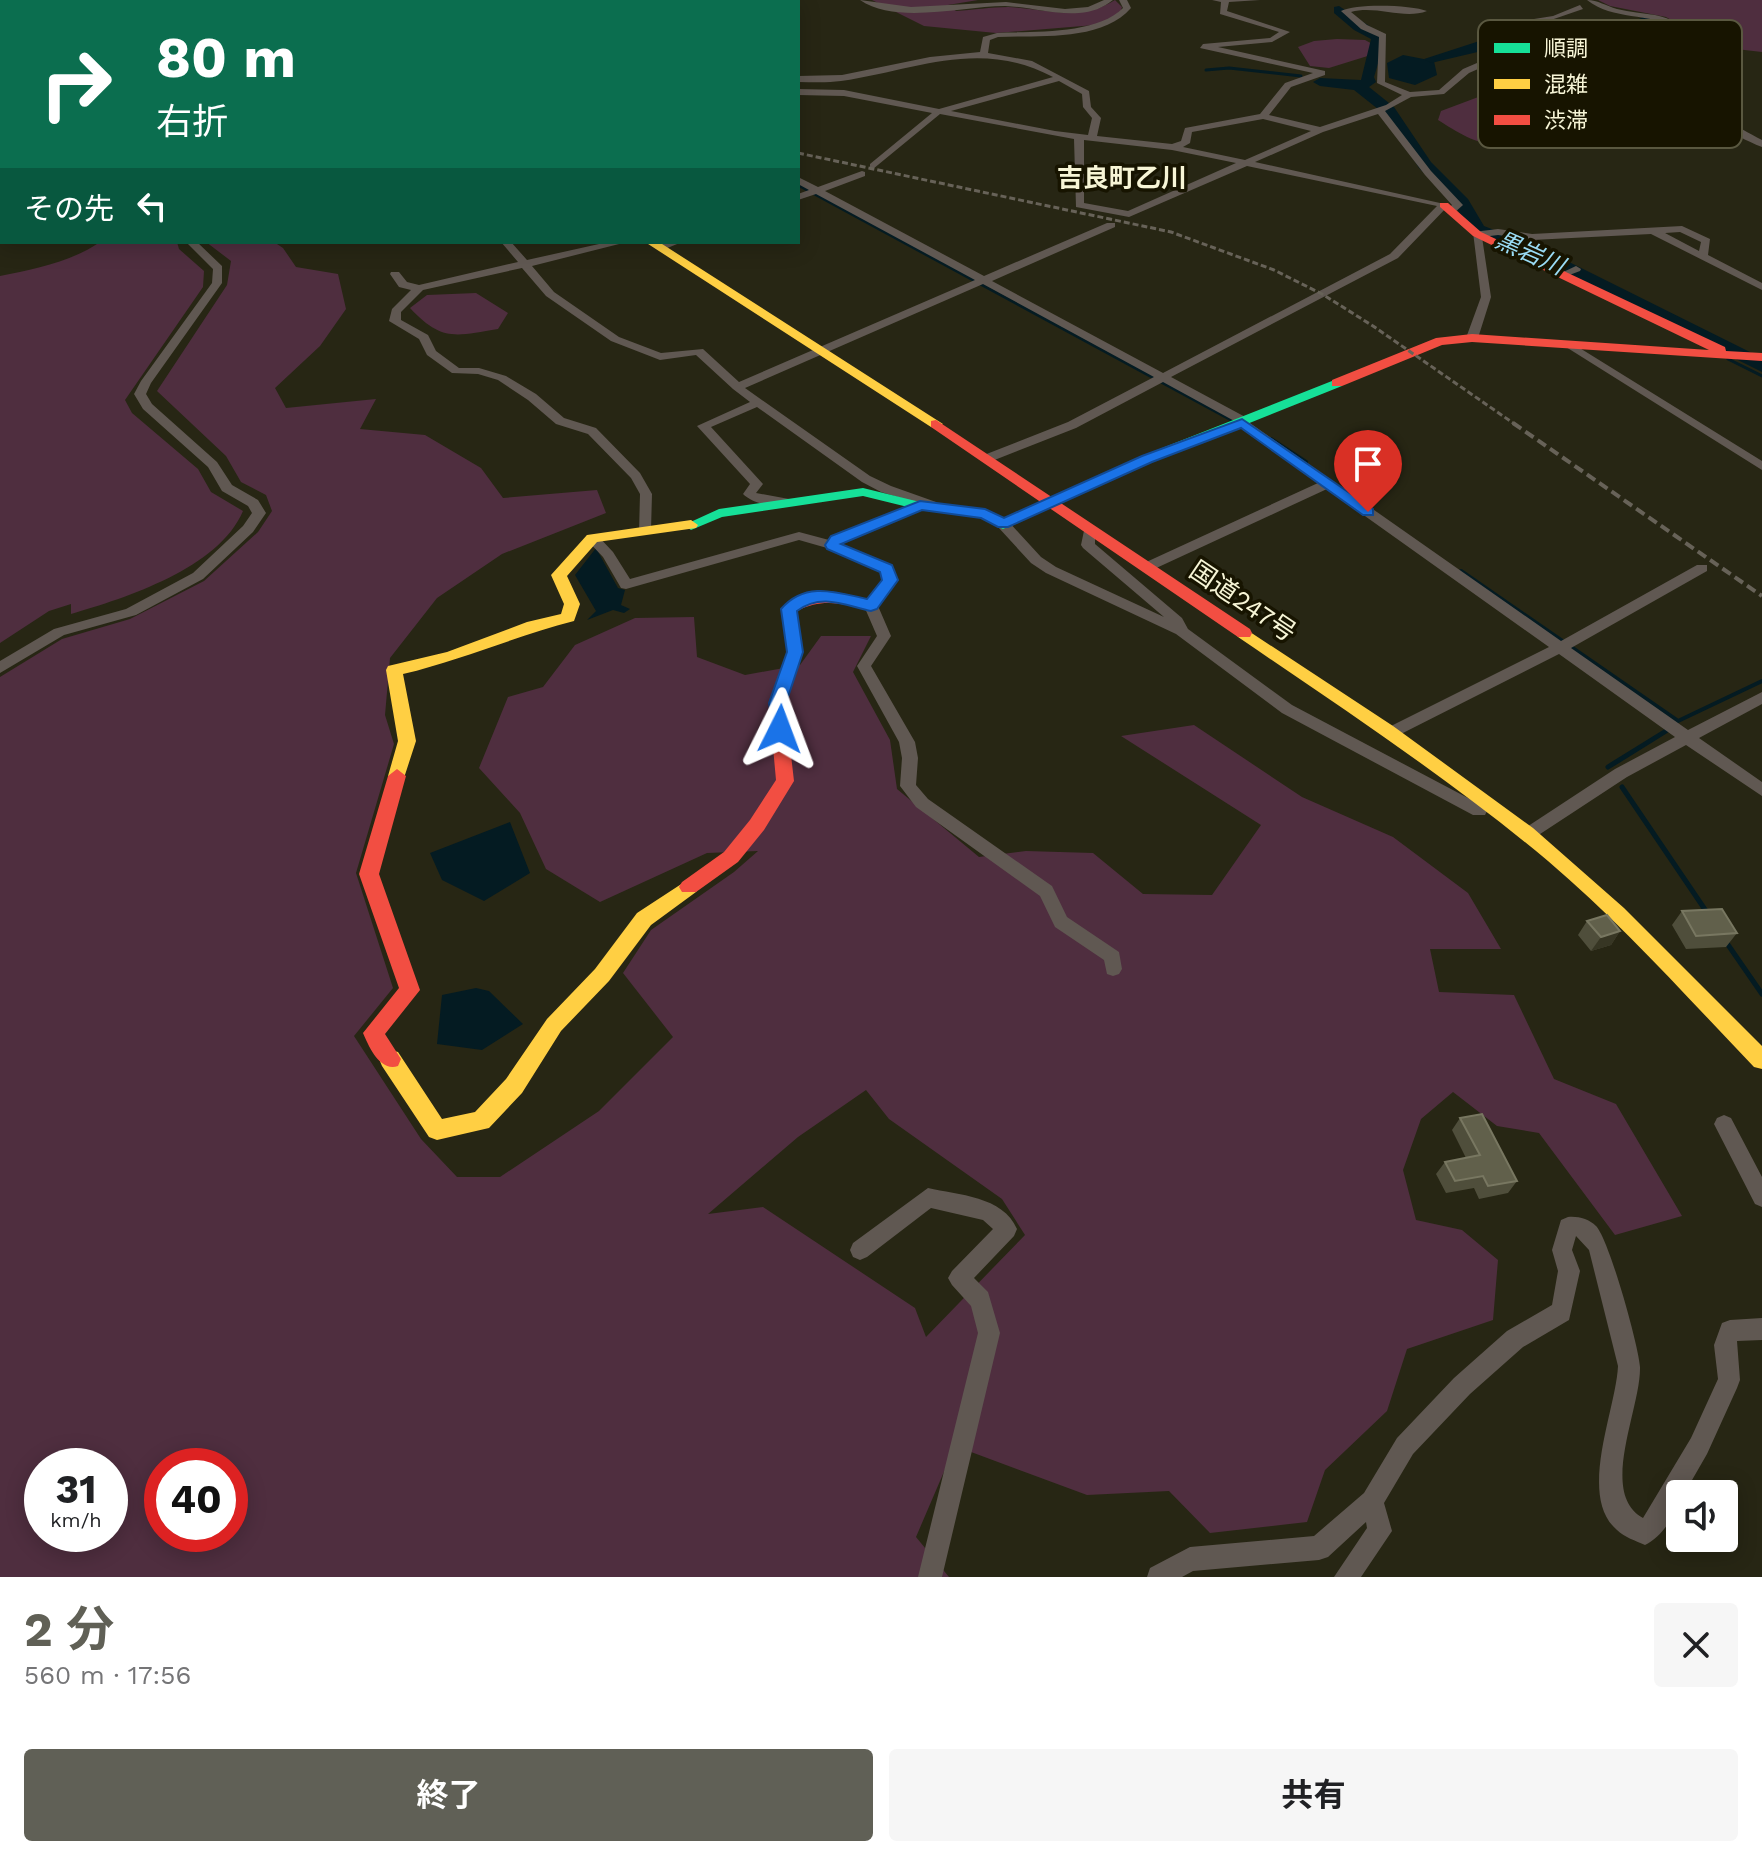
<!DOCTYPE html>
<html lang="ja">
<head>
<meta charset="utf-8">
<style>
  body { margin:0; font-family:"Work Sans","Noto Sans JP",sans-serif; background:#f6f6f6; color:#202124; height:100vh; display:flex; flex-direction:column; font-size:30px; white-space:nowrap }
  * { box-sizing:border-box; margin:0 }
  p { font-size:26px; color:#757577 }
  .icon { flex:none; width:44px; height:44px; fill:none; stroke:currentColor; stroke-width:2; stroke-linecap:round; stroke-linejoin:round }
  .map { position:relative; height:1577px; overflow:hidden }
  .panel { display:flex; flex-direction:column; background:#fff; flex:1 }
  .panel>* { flex:none }
  .hud { position:absolute; left:0px; top:0px; width:800px; height:244px; box-shadow:0 4px 20px #0003; background:#0b6e4f; color:#fff; overflow:hidden }
  .tools { position:absolute; left:1666px; top:1480px; display:grid; gap:16px }
  .tools a { display:grid; place-items:center; width:72px; height:72px; border-radius:8px; background:#fff; box-shadow:0 4px 20px #0003; font-size:40px }
  .speed { position:absolute; left:24px; top:1448px; display:flex; gap:16px; font-size:40px; font-weight:700; text-align:center }
  .speed>* { display:grid; place-content:center; width:104px; height:104px; border-radius:50%; background:#fff; box-shadow:0 4px 20px #0003; line-height:1 }
  .speed small { font-size:20px; font-weight:400 }
  .speed .limit { border:12px solid #d22; background:#fff; color:#111 }
  .pin { position:absolute; display:grid; place-items:center; width:68px; height:68px; color:#fff; margin:-82px -34px; border-radius:50% 50% 50% 0; rotate:-45deg; box-shadow:0 0 8px #0007 }
  .pin .icon { rotate:45deg }
  .me { position:absolute; width:88px; margin:-44px; rotate:3deg; stroke-linejoin:round; filter:drop-shadow(0 0 6px #0008) }
  .turn { display:flex; align-items:center; gap:28px; height:168px; padding:0 24px; font-size:36px }
  .turn .icon { width:104px; height:104px; stroke-width:2.5 }
  .turn b { display:block; font-size:56px; line-height:68px }
  .then { display:flex; align-items:center; height:76px; padding:0 24px; background:#0003; gap:16px; font-size:30px }
  .round { display:grid; place-items:center; flex:none; width:84px; height:84px; border-radius:8px; background:#f6f6f6 }
  .summary { display:flex; align-items:center; justify-content:space-between; height:136px; padding:0 24px }
  h1 { font-size:48px; font-weight:700; line-height:60px; color:#606056 }
  .primary-button { display:flex; gap:16px; margin-top:auto; padding:16px 24px }
  .primary-button a { flex:1; height:92px; border-radius:8px; background:#606056; color:#fff; font-size:32px; font-weight:700; line-height:92px; text-align:center }
  .primary-button a+a { background:#f6f6f6; color:#202124 }
  .map>svg:first-child { display:block }
</style>
</head>
<body>
<div class="map">
<svg width="1762" height="1577" viewBox="0 0 1762 1577">
  <rect width="100%" height="100%" fill="#272614"/>
  <path fill="#4f2e3f" fill-rule="evenodd" d="M872 0H978L948 5 956 11C973 10 991 7 1008 7 1045 9 1081 22 1115 0L1122 7 1119 16 1095 25 996 33 924 26Z
    M1598 0H1762V52L1727 48 1709 42 1666 17 1610 6Z
    M1337 39 1365 40 1376 46 1374 54 1329 68 1310 66 1298 47 1314 41Z
    M1497 90 1518 95 1521 107 1514 142C1488 152 1460 134 1438 120L1441 111Z
    M100 242H177L179 249 204 271 203 287 125 400 132 413 198 469 211 492 243 511C219 568 126 598 71 614V604L49 611 0 643V276C34 269 71 262 100 242Z
    M206 242H274L283 248 296 267 338 274 346 309 320 346 275 388 286 408 376 399 360 429 425 435 481 468 503 498 597 490 606 513 502 554 437 598 390 658 385 715 394 744 356 873 393 988 354 1036 421 1139 457 1177H500L599 1111 673 1037 623 973 651 930 734 872 758 851 707 853 600 902 546 869 520 813 479 768 508 697 543 687 575 645 635 618 694 617 697 657 745 675 800 665 821 636H871L853 672 890 740 897 789 979 857 1026 851 1093 853 1143 894 1212 895 1261 825 1121 736 1194 725 1302 797 1393 837 1468 893 1501 949H1430L1439 992 1514 995 1554 1079 1616 1104 1682 1216 1615 1235 1539 1133 1497 1126 1453 1092 1421 1119 1403 1170 1416 1220 1462 1230 1498 1260 1493 1320 1407 1349 1387 1411 1325 1470 1307 1522 1210 1533 1169 1491 1087 1495 955 1446 916 1537 949 1577H0V677L62 639 130 619 204 581 258 532 272 511 266 495 241 482 226 456 157 391 227 285 231 261ZM866 1090 889 1119 1002 1199 1025 1235 926 1337 915 1308 763 1207 708 1214 798 1137ZM42 1466H110V1534H42ZM162 1466H230V1534H162Z
    M476 293 508 313 498 329C455 336 442 342 410 308L427 295Z"/>
  <path fill="#041b22" d="M1403 55 1434 61 1437 75 1415 85 1389 78 1387 63Z
    M596 548 618 588 625 590 621 605 630 609 624 613 613 610 587 620 596 611 575 575Z
    M510 822 530 873 484 901 442 880 430 853Z
    M476 988 489 991 523 1024 482 1050 437 1044 442 995Z"/>
  <g fill="none" stroke-linecap="round" stroke-linejoin="round">
    <path stroke="#041b22" stroke-width="3" d="M138 2 143 0
      M1206 70 1229 68 1301 76
      M798 185 1233 421
      M1728 359 1762 376"/>
    <path stroke="#041b22" stroke-width="4" d="M1271 439 1306 462
      M1461 571 1678 721 1762 681"/>
    <path stroke="#041b22" stroke-width="5" d="M1608 767 1666 731
      M1622 787 1708 914
      M1724 939 1762 994"/>
    <path fill="#041b22" fill-rule="evenodd" d="M69 0H86L67 2Z
      M1339 6 1386 37 1374 77 1376 82 1369 87 1394 107 1431 162 1468 199 1484 226 1545 250 1762 358V372L1533 258 1471 234 1455 205 1419 168 1383 113 1354 90 1320 86 1313 82 1320 78 1361 80 1371 39 1354 30 1334 13V7Z
      M1649 14 1656 18 1654 21 1627 34 1584 30 1559 31 1529 40 1504 42 1486 50 1431 63 1424 59 1501 34 1528 32 1573 21 1625 26Z
      M0 26H2L0 35Z"/>
    <path fill="#605852" fill-rule="evenodd" d="M326 0H334L335 2H327Z
      M860 0 911 7 1006 2 1065 9 1088 7 1104 0H1113C1103 8 1092 12 1079 13 1054 15 1030 7 1005 6 963 6 897 25 860 0Z
      M1119 0H1127L1131 8C1101 42 1039 35 998 37L990 40 988 53 1032 61 1089 91 1091 107 1101 118 1097 136 1172 144 1181 141 1185 128 1260 114 1285 83 1313 73 1200 48 1203 44 1270 38 1279 32 1220 14 1221 2 1212 0H1260L1229 2 1227 11 1290 32 1272 42 1218 47 1325 71V75L1291 87 1269 115 1320 127 1386 105 1402 95 1377 83 1379 37 1361 29 1341 11C1356 3 1412 5 1427 11 1404 20 1376 5 1351 12L1367 25 1386 34 1385 82 1410 92 1439 90 1463 69 1498 54 1581 46 1565 35 1534 19 1553 16 1580 5 1583 9 1548 21 1571 31 1590 45 1607 44 1713 73 1716 69C1704 55 1693 37 1677 28 1649 12 1613 21 1587 0 1598 0 1606 6 1617 9 1630 12 1643 13 1655 15 1688 22 1705 44 1724 69L1718 78 1696 86C1710 113 1736 126 1762 140V147C1731 135 1702 115 1687 85L1707 76 1607 48 1503 58 1469 73 1444 94 1411 97 1385 111 1431 171 1463 205 1454 213H1448L1446 211 1452 205 1425 175 1378 114 1323 132 1255 162 1449 205 1398 258 1171 377 1249 419 1250 423 1561 641 1697 565H1707V571L1571 648 1688 730 1762 692V704L1699 738 1762 782V796L1686 745 1627 777 1534 838H1522L1520 834 1522 830 1615 769 1675 737 1559 654 1395 737H1385L1382 733 1385 729 1549 647 1327 489 1152 570H1142V564L1318 483 1239 427 1238 423 1163 382 1076 428 992 461H984V455L1068 422 1154 377 983 284 745 388 870 476 891 486 936 502 840 544 892 566 897 580 878 606 891 636 871 666 915 742 918 758 916 785 928 799 1052 886 1067 917 1119 952 1122 969 1119 974 1113 976 1107 974 1104 960 1055 927 1040 896 916 807 900 786 902 758 899 742 857 666 877 636 864 606 883 580 881 571 827 548 799 540 626 589 621 588 603 557 585 538 587 535H597L613 552 630 579 799 532 829 540 832 536 918 503 881 492 862 482 757 407 711 427 763 484 756 493 789 499 790 502C778 510 753 504 743 494L750 484 697 426 750 402 733 389 696 355 660 360 611 341 546 296 522 268 423 290 401 312V320L428 335 436 351 459 368H479L506 376 536 394 564 418 596 428 640 473 652 494 651 530 649 533H639L640 494 631 478 588 434 556 424 528 400 498 380 478 374 452 373 427 355 419 339 389 321 392 309 411 290 399 287 390 274 391 272H399L407 282 419 285 518 262 501 242H511L527 260 608 242H627L532 266 554 292 619 337 661 353 703 349 739 382 975 280 816 194 798 200V194L809 190 798 184V177L818 187 862 171 865 172V176L825 191 984 276 1107 223H1115V227L992 281 1163 373 1390 254 1437 206 1247 166 1129 217 1076 207 1074 139 940 114 873 169 870 168V164L932 113 844 96 798 95V89L844 90 939 109 1053 77C980 38 916 70 841 81 827 83 812 82 798 82V76L842 75 930 57 980 52 983 37 997 33C1034 31 1096 35 1123 8ZM1059 81 1082 94 1083 107 1092 118 1088 135 1055 131 951 111ZM1263 119 1311 131 1245 160 1183 147 1190 143 1192 132ZM1084 140 1172 150 1236 163 1128 211 1084 203Z
      M0 67H2V73H0Z
      M0 87H2V93H0Z
      M2 131V137L0 138V132Z
      M1682 226 1710 239 1708 255 1762 283V290L1651 234 1532 240 1498 235 1482 237 1491 297 1478 338 1472 341 1466 338 1481 297 1473 232 1498 229 1532 234ZM1680 232 1701 242 1699 251 1665 233Z
      M186 242H197L222 266V283L151 383 146 394 152 404 217 462 232 485 258 500 266 513 253 532 203 579 136 615 64 635 0 673V661L54 629 126 609 193 573 243 526 252 513 248 506 222 491 208 467 143 409 134 394 141 381 212 283 213 269Z
      M667 242H682L660 251 655 248Z
      M1576 266 1581 269 1580 271 1564 277 1559 274Z
      M1570 342 1762 461V470L1566 347 1564 345Z
      M1003 520 1008 521 1041 557 1056 567 1164 617 1083 548 1081 545 1085 526H1095V544L1182 618 1188 629 1292 705 1485 807 1487 811 1485 815H1473L1282 713 1176 634 1046 573 1031 563 998 527 996 524Z
      M1724 1115 1731 1118 1762 1177V1207L1755 1204 1714 1124 1717 1118Z
      M928 1188C958 1195 1003 1196 1017 1229L1014 1236 974 1278 988 1292 1000 1333 942 1577H918L978 1333 971 1306 952 1285 948 1278 952 1271 993 1229 983 1220 931 1208 867 1257 860 1260 853 1257 850 1250 853 1243Z
      M1568 1217C1578 1216 1589 1219 1596 1226 1609 1239 1639 1347 1640 1367 1641 1409 1598 1493 1643 1518L1691 1438 1718 1379 1714 1345 1722 1323 1730 1320 1762 1318V1340L1737 1341 1740 1380 1737 1388 1707 1454 1684 1494H1680C1679 1512 1661 1538 1645 1545 1636 1541 1624 1537 1617 1530 1577 1496 1616 1410 1618 1366L1589 1250 1576 1236 1572 1250 1580 1271 1569 1320 1523 1347 1470 1394 1413 1454 1384 1503 1392 1531 1361 1577H1334L1367 1528 1366 1522 1328 1557 1319 1560 1193 1571 1182 1577H1147L1150 1568 1190 1547 1314 1536 1364 1493 1397 1438 1454 1378 1507 1331 1552 1305 1558 1271 1552 1250 1561 1220Z"/>
    <path fill="#16e098" fill-rule="evenodd" d="M1337 379 1342 380V386L1152 462 1003 529 981 518 920 510 863 496 722 517 691 530 684 525 719 509 863 488 920 502 985 510 1004 518 1142 456Z"/>
    <path fill="#ffcf43" fill-rule="evenodd" d="M259 0H270L271 2H260Z
      M645 242H659L943 424 936 428 931 427Z
      M691 520 698 525 696 528 597 542 567 576 580 604 574 621C516 636 462 660 403 674L416 741 403 781H391L388 776 398 741 386 670 388 666 447 652 527 622 561 614 564 604 551 575 587 535Z
      M1244 628 1393 726 1533 828 1624 908 1762 1046V1069L1754 1067C1687 997 1622 924 1548 861 1450 779 1343 709 1238 637L1236 633 1238 629Z
      M689 879 696 882 699 887 696 892 651 925 609 981 561 1031 522 1093 489 1128 437 1140 429 1137 382 1066 379 1059 382 1052 390 1050 398 1052 442 1119 475 1112 506 1079 547 1019 595 969 637 913Z"/>
    <path fill="#f24e42" fill-rule="evenodd" d="M1440 203H1448L1481 232 1725 347 1726 351 1762 353V361L1472 342 1442 345 1342 386H1332V380L1436 338 1472 334 1709 350 1473 236 1440 207Z
      M936 420 1250 629 1252 633 1250 637H1238L931 427V421Z
      M820 592 839 593 877 602 879 606 871 611C845 604 823 597 797 611L803 652 785 703 794 781 764 830 738 862 696 892H682L679 887 682 882 724 852 750 820 776 780 769 703 787 652 781 609 794 600Z
      M397 769 406 776 379 874 420 990 385 1034 401 1059 398 1066C380 1072 369 1047 363 1033L399 988 359 874 388 776Z"/>
    <path stroke="#676258" stroke-width="3" stroke-dasharray="6 3" stroke-linecap="butt" d="M798 153 1171 232 1274 270 1322 294 1373 326 1516 425"/>
    <path stroke="#676258" stroke-width="4" stroke-dasharray="10 5" stroke-linecap="butt" d="M1513 423 1762 596"/>
  </g>
  <path fill="#4f4e3b" d="M1682 911 1737 933 1726 947 1686 949 1672 925Z
    M1587 921 1620 931 1611 945 1591 951 1578 935Z
    M1460 1118 1517 1181 1508 1193 1479 1199 1474 1188 1446 1193 1436 1174 1445 1162 1466 1158 1452 1130Z"/>
  <path fill="#373624" d="M1620 931 1611 945 1591 951 1601 937Z"/>
  <path fill="#61604b" stroke="#787761" stroke-width="2" d="M1722 909 1737 933 1696 936 1682 911Z
    M1607 915 1620 931 1601 937 1587 921Z
    M1482 1114 1517 1181 1488 1186 1483 1176 1455 1181 1445 1162 1480 1155 1460 1118Z"/>
  <path fill="#1a73e8" stroke="#114b97" stroke-width="2" d="M1242 419 1373 509V515H1363L1241 428 1152 462 1008 527H998L981 518 922 510 841 544 892 565 898 580 877 609 871 611C844 605 821 593 797 611L803 652 786 703 789 729 786 734H774L769 703 787 652 781 609C805 581 836 592 867 599L882 580 880 572 827 549 825 545 831 536 920 501 985 509 1004 518 1142 456Z"/>
  <g text-anchor="middle" dominant-baseline="central" stroke-width="7" stroke-linejoin="round" paint-order="stroke">
    <g font-size="24" font-style="italic" fill="#9adcf5" stroke="#171400">
      <text transform="translate(1530 253) rotate(24)">黒岩川</text>
    </g>
    <g font-size="26" font-weight="bold" fill="#f7f5d6" stroke="#171400">
      <text x="1122" y="178">吉良町乙川</text>
    </g>
    <g font-size="26" fill="#f7f5d6" stroke="#171400">
      <text transform="translate(1243 601) rotate(34)">国道247号</text>
    </g>
  </g>
  <rect x="1478" y="20" width="264" height="128" rx="12" fill="#171400" stroke="#5a5840" stroke-width="2"/>
  <rect x="1494" y="43" width="36" height="10" fill="#16e098"/>
  <rect x="1494" y="79" width="36" height="10" fill="#ffcf43"/>
  <rect x="1494" y="115" width="36" height="10" fill="#f24e42"/>
  <g font-size="22" fill="#f7f5d6">
    <text x="1544" y="56">順調</text>
    <text x="1544" y="92">混雑</text>
    <text x="1544" y="128">渋滞</text>
  </g>
</svg>
<div class="tools">
<a><svg class="icon" aria-label="sound" viewBox="0 0 24 24"><path d="M4 9h4l5-4v14l-5-4H4zM17 9q2 3 0 6"/></svg></a>
</div>
<div class="speed"><div>31<small>km/h</small></div><div class="limit">40</div></div>
<div class="pin" style="left:1368px;top:512px;background:#d93025"><svg class="icon" aria-label="arrive" viewBox="0 0 24 24"><path d="M6 21V4h12l-3 4 3 4H6"/></svg></div>
<svg class="me" style="left:780px;top:729px" viewBox="-20 -20 40 40"><path d="M0-17L14 15 0 8-14 15z" fill="#1a73e8" stroke="#fff" stroke-width="4"/></svg>
<div class="hud">
<div class="turn"><svg class="icon" aria-label="right" viewBox="0 0 24 24"><path d="M7 20v-9h11M14 6l5 5-5 5"/></svg><div><b>80 m</b>右折</div></div>
<div class="then">その先<svg class="icon" aria-label="left" viewBox="0 0 24 24"><path d="M17 20v-9H6M10 6l-5 5 5 5"/></svg></div>
</div>
</div>
<section class="panel">
<div class="summary"><div><h1>2 分</h1><p>560 m · 17:56</p></div><a class="round"><svg class="icon" aria-label="close" viewBox="0 0 24 24"><path d="M6 6l12 12M18 6L6 18"/></svg></a></div>
<div class="primary-button"><a>終了</a><a>共有</a></div>
</section>
</body>
</html>
